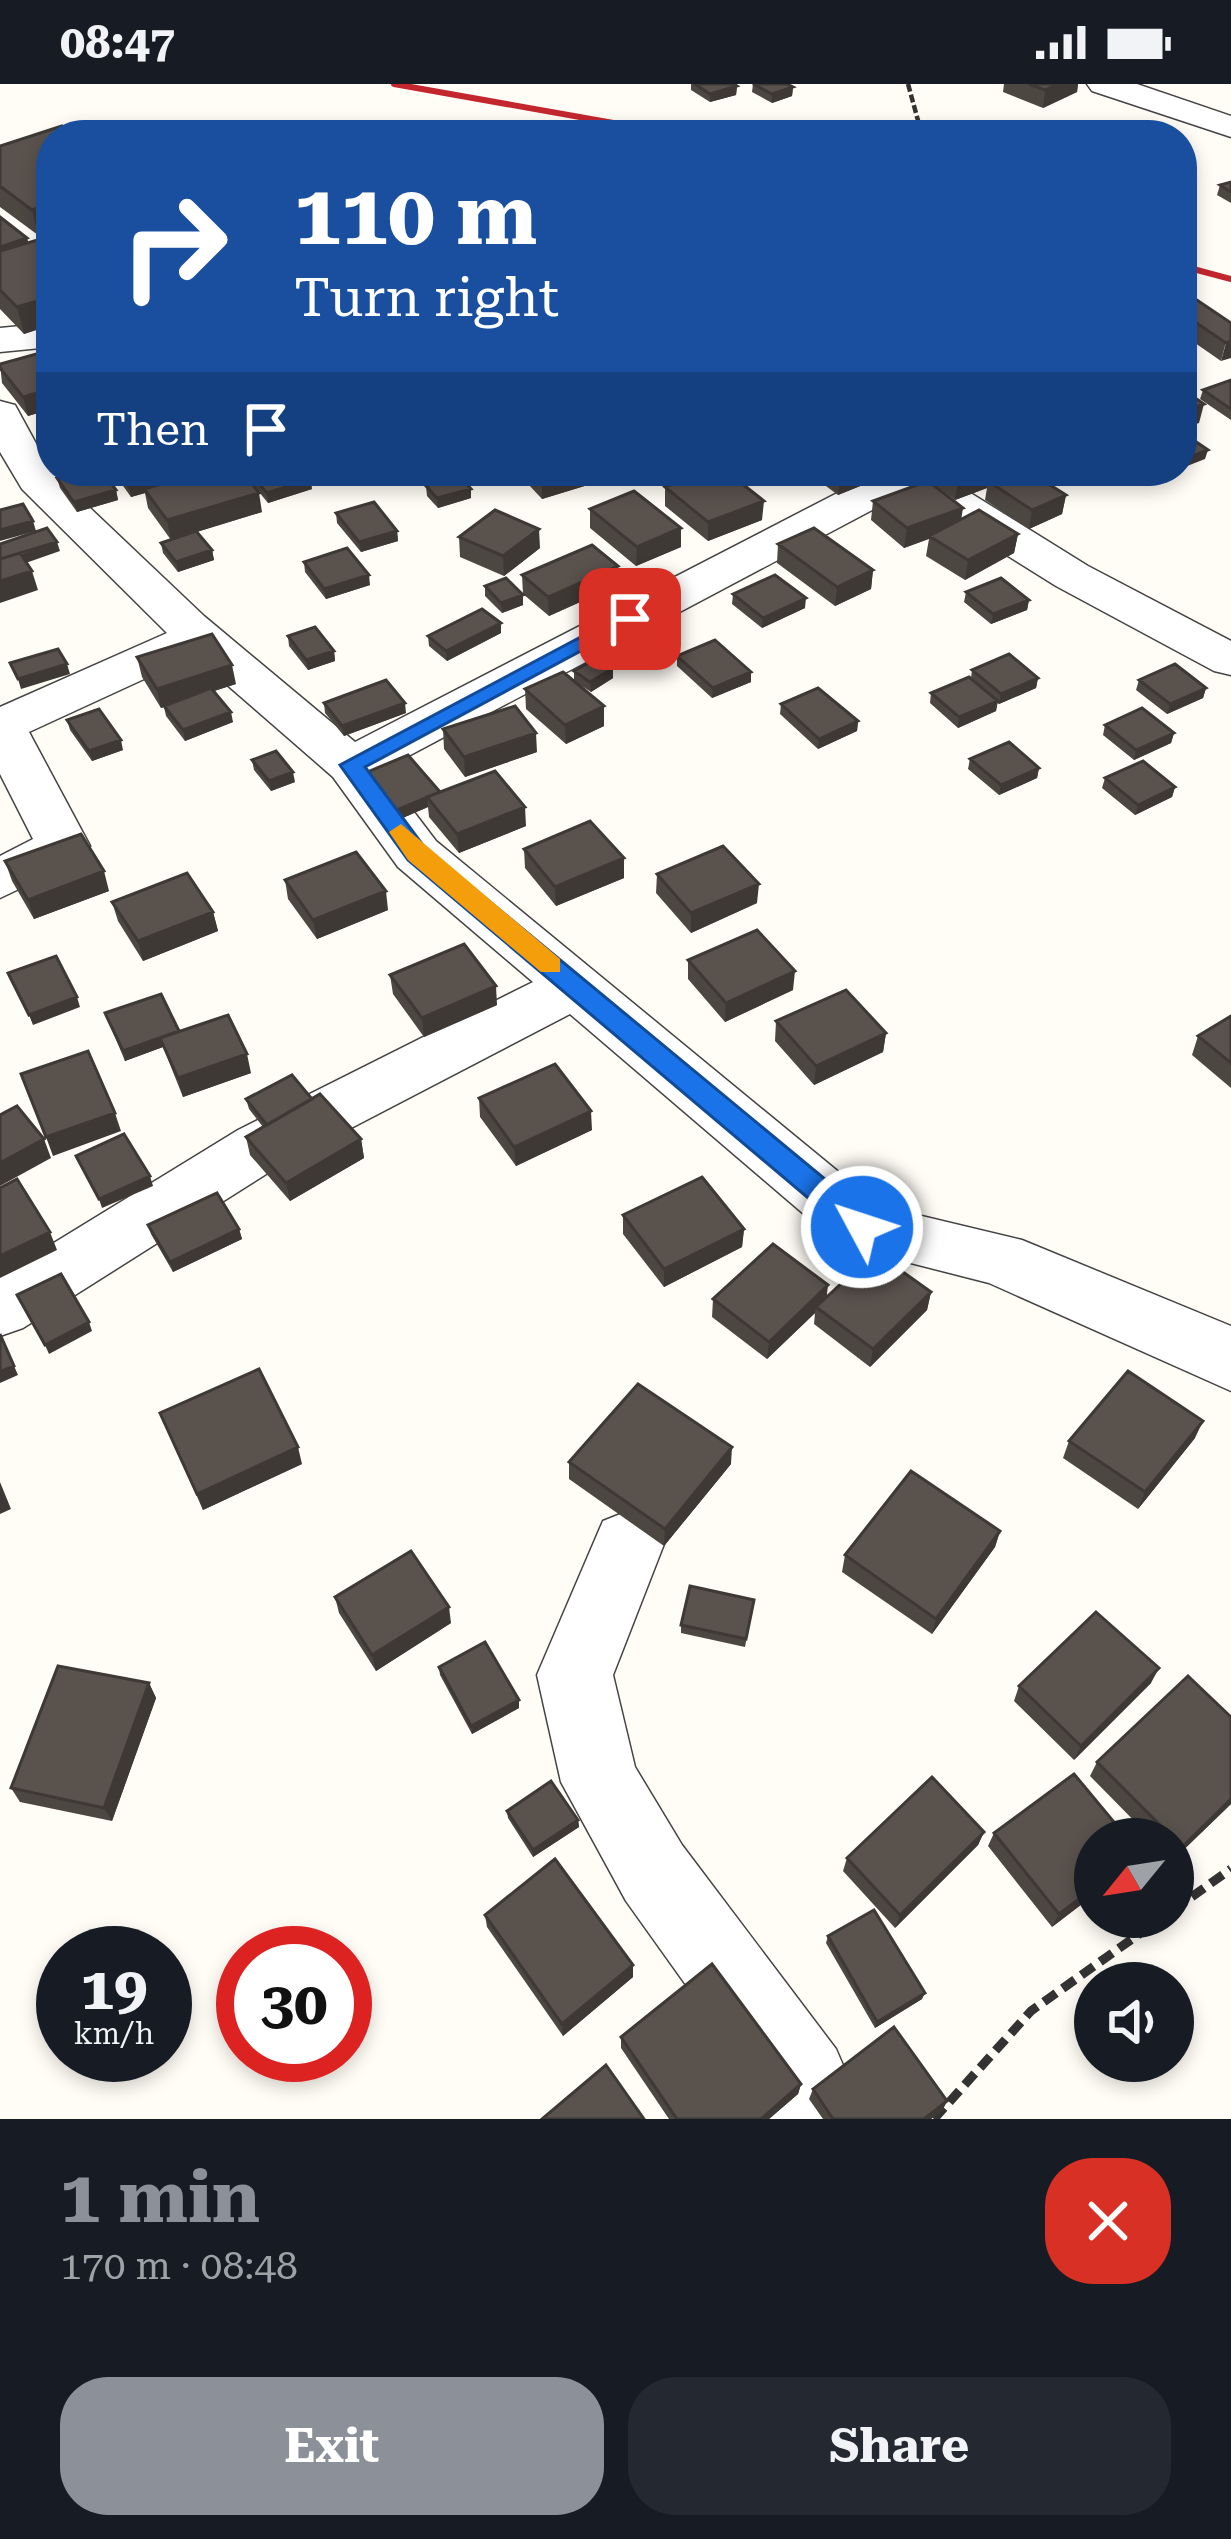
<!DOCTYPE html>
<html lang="en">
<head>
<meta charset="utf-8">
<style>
  body { margin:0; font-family:"Roboto Serif",serif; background:#242831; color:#f1f3f6; height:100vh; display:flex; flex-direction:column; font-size:45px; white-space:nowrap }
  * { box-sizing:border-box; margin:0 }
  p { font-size:39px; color:#9ea1a6 }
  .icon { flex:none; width:66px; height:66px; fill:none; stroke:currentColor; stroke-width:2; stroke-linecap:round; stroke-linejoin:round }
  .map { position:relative; height:2035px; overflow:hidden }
  .panel { display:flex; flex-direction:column; background:#171b24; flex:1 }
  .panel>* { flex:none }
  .banner { position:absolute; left:36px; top:36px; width:1161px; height:366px; border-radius:48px; box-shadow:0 6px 18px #0003; background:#1a4fa0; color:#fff; overflow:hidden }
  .needle { width:78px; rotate:240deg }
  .buttons { position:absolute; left:1074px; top:1734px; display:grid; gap:24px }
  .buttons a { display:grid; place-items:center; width:120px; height:120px; border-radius:50%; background:#171b24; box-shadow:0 6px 18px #0003; font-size:60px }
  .speed { position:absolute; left:36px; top:1842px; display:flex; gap:24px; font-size:60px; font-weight:700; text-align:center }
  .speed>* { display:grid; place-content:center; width:156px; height:156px; border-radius:50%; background:#171b24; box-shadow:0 6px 18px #0003; line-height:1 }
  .speed small { font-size:30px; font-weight:400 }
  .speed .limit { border:18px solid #d22; background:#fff; color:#111 }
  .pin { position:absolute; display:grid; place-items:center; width:102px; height:102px; color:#fff; margin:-51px; border-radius:24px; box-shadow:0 6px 18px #0006 }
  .me { position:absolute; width:132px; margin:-66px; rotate:310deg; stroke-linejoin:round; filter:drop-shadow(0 0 9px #0008) }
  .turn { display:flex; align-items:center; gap:42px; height:252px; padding:0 60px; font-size:54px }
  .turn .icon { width:156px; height:156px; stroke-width:2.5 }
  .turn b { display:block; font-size:84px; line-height:102px }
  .then { display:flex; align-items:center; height:114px; padding:0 60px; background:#0003; gap:24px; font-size:45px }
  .round { display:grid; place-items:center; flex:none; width:126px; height:126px; border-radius:48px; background:#242831 }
  .headline { display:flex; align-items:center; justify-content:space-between; height:204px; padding:0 60px }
  h1 { font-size:72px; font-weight:700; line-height:90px; color:#8c9099 }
  .cta { display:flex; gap:24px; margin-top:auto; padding:24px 60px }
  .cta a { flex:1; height:138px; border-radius:48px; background:#8c9099; color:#fff; font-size:48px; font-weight:700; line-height:138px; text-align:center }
  .cta a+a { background:#242831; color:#f1f3f6 }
  .status { display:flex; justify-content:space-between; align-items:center; height:84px; padding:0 60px; background:#171b24; direction:ltr }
  .status svg { height:33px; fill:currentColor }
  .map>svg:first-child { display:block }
</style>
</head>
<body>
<div class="status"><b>08:47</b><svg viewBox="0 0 49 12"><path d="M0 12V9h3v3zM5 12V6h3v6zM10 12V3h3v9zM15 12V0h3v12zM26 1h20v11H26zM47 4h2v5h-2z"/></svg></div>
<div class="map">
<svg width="1231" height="2035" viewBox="0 0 1231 2035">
  <rect width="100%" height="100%" fill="#fffdf5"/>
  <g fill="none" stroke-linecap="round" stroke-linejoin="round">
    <defs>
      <path id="minor" d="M1087 0H1137L1231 32V53L1092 7Z
        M51 239V263L0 268V244Z
        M0 317 15 321 51 387 204 532 355 658 880 387H935L1088 482 1231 557V591L1214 587 1056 502 906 408 382 686 436 757 880 1122 1022 1156 1231 1242V1307L989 1199 840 1161 570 930 282 1080 23 1244 0 1252V1192L238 1046 533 898 398 783 333 693 194 572 29 648 90 762 82 775 0 814V772L33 755 0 690V623L167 549 22 405 0 368Z
        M628 1427 653 1437 664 1460 613 1591 635 1683 682 1761 836 1965 849 1995 845 2023 850 2035H763L761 2006 626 1817 561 1698 537 1591 603 1437Z"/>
    </defs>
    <use href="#minor" stroke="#444" stroke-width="3"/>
    <path stroke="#333" stroke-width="4.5" stroke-dasharray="8 3" stroke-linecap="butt" d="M908 0 922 51"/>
    <path stroke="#333" stroke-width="9" stroke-dasharray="15 8" stroke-linecap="butt" d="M1173 1826 1231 1785
      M934 2035 1031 1927 1163 1833"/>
    <use href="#minor" fill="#fff" fill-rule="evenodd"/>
    <path stroke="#c4262e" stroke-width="6" d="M394 0 681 51
      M1182 182 1231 195"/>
  </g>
  <path fill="#4d4742" d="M691 0H734L737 2 736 11 710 18 691 6Z
    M753 0 793 3 792 12 772 19 752 8Z
    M1004 0H1078L1077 8 1043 24 1003 8Z
    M62 42 38 151 0 123V62Z
    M1231 98V119L1217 111 1220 101Z
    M0 133 27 154 28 159 51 152V241L24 250 0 225Z
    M1182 206 1231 239 1221 277 1182 250Z
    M51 266V325L28 332 2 299 0 280Z
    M1231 296V336L1200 315 1203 306Z
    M516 387H591V400L542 415Z
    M806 387H881L880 394 838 411Z
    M921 387H1009L1066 411 1062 430 1029 445 985 416 987 404 955 416 920 390Z
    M119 390 168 398 262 428 196 448 212 466 214 476 178 488 163 469 161 459 171 456 148 424 145 409 131 413 121 399Z
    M253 393 312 405 268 419 255 403Z
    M57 394 116 406 118 416 77 428 60 404Z
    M426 402 471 405V414L438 424 427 412Z
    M665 403 762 436 708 457 665 422Z
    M873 417 1018 450 1014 469 965 496 926 472 929 455 904 464 871 436Z
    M590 425 681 463 636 482 590 444Z
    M336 429 397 447 398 457 361 468 337 439Z
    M459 453 540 464 504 492 460 473Z
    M778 460 873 486 871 505 835 522 777 479Z
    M304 478 370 501 326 515 305 488Z
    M522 491 618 501 549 532 523 510Z
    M485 502 523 511V521L502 529 485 512Z
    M966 508 1029 516 1027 526 991 540 964 518Z
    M733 510 805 524 762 544 732 520Z
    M501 539V549L447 577 429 562 428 552Z
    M288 552 334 567 335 577 308 586 289 562Z
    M677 572 751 588V598L712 614 677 582Z
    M137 573 236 600 214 607 233 638 185 657 166 632 164 623 161 624 142 593Z
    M972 586 1038 594 1036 604 999 620 997 619 996 627 958 644 930 619 931 609 971 594Z
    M574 587 613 594 591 608 574 597Z
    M1139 596 1206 604 1203 614 1167 630 1136 606Z
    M525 605 604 622V642L566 660 526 625Z
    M324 619 406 629 344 652 325 629Z
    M781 620 858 637 857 647 818 665 780 630Z
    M67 636 123 666 92 677 70 646Z
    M1105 641 1174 649 1171 659 1134 676 1103 651Z
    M443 645 537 668 465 693 444 665Z
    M970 675 1039 684 1037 694 999 711 968 685Z
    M252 676 295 698 271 707 254 686Z
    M365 689 526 742 459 769 429 733 428 723 398 736 366 699Z
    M1105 694 1175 703 1172 713 1135 731 1102 704Z
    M524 765 624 794 556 822 525 784Z
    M5 777 109 807 34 835 12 797Z
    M657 790 757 819 691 849 656 809Z
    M285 796 388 826 317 855 288 815Z
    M112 818 213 828 218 847 143 877 118 837Z
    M688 876 793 906 725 938 688 895Z
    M390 891 497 921 424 953 393 910Z
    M105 929 179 947 251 989 183 1013 163 963 125 977Z
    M1231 932V1004L1192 971 1198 952Z
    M776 937 886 949 883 968 814 1001 775 957Z
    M479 1014 592 1046 516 1082 480 1033Z
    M246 1015H312L361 1055 364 1074 290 1117 250 1071 246 1053 263 1043 249 1025Z
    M623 1131 744 1145 742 1163 664 1203 623 1150Z
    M148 1141 239 1145 242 1155 173 1188 151 1150Z
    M931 1208 927 1226 870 1283 814 1240 815 1229 767 1275 712 1233 713 1215Z
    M160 1329 302 1380 203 1426Z
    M1195 1354 1138 1425 1063 1374 1069 1357Z
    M569 1378 731 1380 664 1462 569 1395Z
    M1000 1447 995 1463 932 1550 842 1488 845 1471Z
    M335 1513 451 1539 376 1587 339 1529Z
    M754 1516 745 1563 681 1549V1541Z
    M439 1583 519 1624 472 1650 440 1591Z
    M149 1599 156 1614 112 1737 20 1718 11 1704Z
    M1151 1599 1074 1676 1014 1617 1019 1602Z
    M1097 1678 1231 1720 1173 1776V1755H1152L1090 1692Z
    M507 1727 578 1736 579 1743 533 1773 508 1734Z
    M984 1748 978 1761 895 1844 843 1787 847 1774Z
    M994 1749 1095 1755V1810L1052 1843 988 1762Z
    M485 1831 633 1881V1893L563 1952 487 1843Z
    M828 1852 922 1915 875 1944 826 1859Z
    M621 1953 801 2000 798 2010 769 2035H669L621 1964Z
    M813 2005 947 2017 942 2027 931 2035H823L809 2015Z"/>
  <path fill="#3f3936" d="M1059 0H1078L1077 8 1043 24 1045 6Z
    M737 2 736 11 710 18V10Z
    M793 3 792 12 772 19V10Z
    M51 119V147L38 151 32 126Z
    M27 154 31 172 0 183V163Z
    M51 213V241L24 250 17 223Z
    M1231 257V274L1221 277 1226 259Z
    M51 305V325L28 332 23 313Z
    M1204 320 1199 339 1182 345V328Z
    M1208 366 1205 375 1182 384V376Z
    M572 387H591V400L542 415V396Z
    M853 387H881L880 394 838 411 840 392Z
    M984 387H1009L988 397 987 404 955 416 958 397Z
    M167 393 169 403 144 405 145 409 131 413 129 403Z
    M311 395 312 405 268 419 267 409Z
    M471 405V414L438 424 437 414Z
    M116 406 118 416 77 428 74 418Z
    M259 409 262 428 171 456 167 436Z
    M1066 411 1062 430 1029 445 1032 426Z
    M764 417 762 436 708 457V438Z
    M963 424 960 443 904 464 907 444Z
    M33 437 36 447 0 457V446Z
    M681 444V463L636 482 637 463Z
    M539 445 540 464 504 492 503 472Z
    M397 447 398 457 361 468 359 458Z
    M1018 450 1014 469 965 496 968 476Z
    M57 458 60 467 0 488V477Z
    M212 466 214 476 178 488 176 478Z
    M618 482V501L549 532 548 513Z
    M873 486 871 505 835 522 837 503Z
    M32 487 38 506 0 519V497Z
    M369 491 370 501 326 515 324 505Z
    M523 511V521L502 529 501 519Z
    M806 514 805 524 762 544 763 534Z
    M1029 516 1027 526 991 540 993 530Z
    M501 539V549L447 577 446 567Z
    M334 567 335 577 308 586 306 576Z
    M67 580 70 590 21 605 18 595Z
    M232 581 236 600 161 624 157 605Z
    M613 584V594L591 608 590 598Z
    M751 588V598L712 614 713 604Z
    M1038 594 1036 604 999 620 1001 610Z
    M1206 604 1203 614 1167 630 1170 620Z
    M998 617 996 627 958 644 959 633Z
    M405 619 406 629 344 652 342 642Z
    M604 622V642L566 660 565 641Z
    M231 628 233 638 185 657 183 646Z
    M858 637 857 647 818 665 819 655Z
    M536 649 537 668 465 693 464 673Z
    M1174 649 1171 659 1134 676 1136 666Z
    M121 656 123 666 92 677 89 667Z
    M1039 684 1037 694 999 711 1001 701Z
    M293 688 295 698 271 707 269 697Z
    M1175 703 1172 713 1135 731 1138 721Z
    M427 713 428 723 398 736 397 726Z
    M525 723 526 742 459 769 457 750Z
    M624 774V794L556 822 555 803Z
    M104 787 109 807 34 835 28 816Z
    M759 800 757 819 691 849V829Z
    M386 807 388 826 317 855 313 836Z
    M213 828 218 847 143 877 138 857Z
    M795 887 793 906 725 938 726 919Z
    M496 902 497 921 424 953 422 934Z
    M77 913 80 923 33 941 29 931Z
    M179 947 160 954 163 963 125 977 123 967Z
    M886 949 883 968 814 1001 816 982Z
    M247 970 251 989 183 1013 178 994Z
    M591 1027 592 1046 516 1082 514 1063Z
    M115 1029 121 1047 53 1072 46 1053Z
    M44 1055 51 1074 0 1102V1079Z
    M361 1055 364 1074 290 1117 286 1099Z
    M150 1092 153 1102 102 1124 99 1115Z
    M239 1145 242 1155 173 1188 170 1178Z
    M744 1145 742 1163 664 1203V1185Z
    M50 1148 57 1166 0 1194V1172Z
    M828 1201 826 1219 816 1223 815 1229 767 1275 769 1258Z
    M931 1208 927 1226 870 1283 873 1265Z
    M89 1238 92 1247 49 1270 45 1261Z
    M14 1282 18 1291 0 1299V1288Z
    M1203 1337 1195 1354 1138 1425 1145 1408Z
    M298 1363 302 1380 203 1426 197 1410Z
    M732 1363 731 1380 664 1462 665 1445Z
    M0 1398 11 1425 0 1430Z
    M1000 1447 995 1463 932 1550 936 1535Z
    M449 1523 451 1539 376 1587 372 1571Z
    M1159 1584 1151 1599 1074 1676 1081 1662Z
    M149 1599 156 1614 112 1737 104 1724Z
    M519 1616V1624L472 1650 471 1642Z
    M1231 1715V1720L1173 1776 1182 1763Z
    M578 1736 579 1743 533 1773V1766Z
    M984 1748 978 1761 895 1844 900 1831Z
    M1095 1803V1810L1052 1843 1059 1830Z
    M633 1881V1893L563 1952 562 1940Z
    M925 1909 922 1915 875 1944 877 1938Z
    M801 2000 798 2010 769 2035H761Z
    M947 2017 942 2027 931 2035H924Z"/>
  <path fill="#5a524d" stroke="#3f3936" stroke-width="3" d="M695 0H734L737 2 710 10Z
    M753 0H787L793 3 772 10Z
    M1029 0H1059L1045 6Z
    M62 42 75 51H51V119L32 126 0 102V62Z
    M1231 98V108L1220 101Z
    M0 133 27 154 0 163Z
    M51 152V213L17 223 0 206V167Z
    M1182 206 1231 239V257L1226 259 1182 229Z
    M51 266V305L23 313 0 284V280Z
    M1231 296V325L1203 306Z
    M1182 305 1204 320 1182 328Z
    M1186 351 1208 366 1182 376V353Z
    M80 387H102L116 406 74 418 57 394Z
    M129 387H163L167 393 129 403 119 390Z
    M208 387H242L259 409 167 436 144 405Z
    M273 387H303L311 395 267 409 253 393Z
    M533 387H572L542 396Z
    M706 387H726L764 417 708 438 665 403Z
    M833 387H853L840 392Z
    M945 387H984L958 397Z
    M1011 387H1028L1066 411 1032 426 988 397Z
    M460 392 471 405 437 414 426 402Z
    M928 397 963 424 907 444 873 417Z
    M634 407 681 444 637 463 590 425Z
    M374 418 397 447 359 458 336 429Z
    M23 420 33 437 0 446V426Z
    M495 426 539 445 503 472 459 453Z
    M979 426 1018 450 968 476 929 452Z
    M47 444 57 458 0 475V460Z
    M814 444 873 486 837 503 778 460Z
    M196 447 212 466 176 478 161 459Z
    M592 461 618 482 548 513 522 491Z
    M347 464 369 491 324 505 304 478Z
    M20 469 32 487 0 497V475Z
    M775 491 806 514 763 534 733 510Z
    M506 494 523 511 501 519 485 502Z
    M1001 494 1029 516 993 530 966 508Z
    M482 525 501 539 446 567 428 552Z
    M315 543 334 567 306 576 288 552Z
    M212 550 232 581 157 605 137 573Z
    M715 556 751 588 713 604 677 572Z
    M58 565 67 580 18 595 10 579Z
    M1009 570 1038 594 1001 610 972 586Z
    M597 574 613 584 590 598 574 587Z
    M1175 580 1206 604 1170 620 1139 596Z
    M563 588 604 622 565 641 525 605Z
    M969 593 998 617 959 633 931 609Z
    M386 596 405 619 342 642 324 619Z
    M211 604 231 628 183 646 164 622Z
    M818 604 858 637 819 655 781 620Z
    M515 622 536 649 464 673 443 645Z
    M1142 624 1174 649 1136 666 1105 641Z
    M99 625 121 656 89 667 67 636Z
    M1009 658 1039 684 1001 701 970 675Z
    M276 667 293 688 269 697 252 676Z
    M408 671 440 708 397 726 365 689Z
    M1143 677 1175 703 1138 721 1105 694Z
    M495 687 525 723 457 750 427 713Z
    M590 737 624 774 555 803 524 765Z
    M81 750 104 787 28 816 5 777Z
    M723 762 759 800 691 829 657 790Z
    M356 768 386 807 313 836 285 796Z
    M187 789 213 828 138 857 112 818Z
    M757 846 795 887 726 919 688 876Z
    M464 860 496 902 422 934 390 891Z
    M56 872 77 913 29 931 8 889Z
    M846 906 886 949 816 982 776 937Z
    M161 910 179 947 123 967 105 929Z
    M228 931 247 970 178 994 160 954Z
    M1231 932V979L1198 952Z
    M88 967 115 1029 46 1053 21 990Z
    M555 980 591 1027 514 1063 479 1014Z
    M292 991 312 1015 267 1041 246 1015Z
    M320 1010 361 1055 286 1099 246 1053Z
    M17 1022 44 1055 0 1079V1031Z
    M124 1050 150 1092 99 1115 76 1072Z
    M702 1093 744 1145 664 1185 623 1131Z
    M17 1095 50 1148 0 1172V1104Z
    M217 1109 239 1145 170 1178 148 1141Z
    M773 1160 828 1201 769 1258 713 1215Z
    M875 1168 931 1208 873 1265 816 1223Z
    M61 1190 89 1238 45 1261 17 1211Z
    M0 1250 14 1282 0 1288Z
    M259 1285 298 1363 197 1410 160 1329Z
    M1128 1287 1203 1337 1145 1408 1069 1357Z
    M638 1300 732 1363 665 1445 569 1378Z
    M911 1387 1000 1447 936 1535 845 1471Z
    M411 1467 449 1523 372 1571 335 1513Z
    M690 1502 754 1516 746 1555 681 1541Z
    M1096 1528 1159 1584 1081 1662 1019 1602Z
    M485 1558 519 1616 471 1642 439 1583Z
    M58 1582 149 1599 104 1724 11 1704Z
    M1188 1592 1231 1633V1715L1182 1763 1097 1678Z
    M1074 1690 1128 1755H1095V1803L1059 1830 994 1749Z
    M932 1693 984 1748 900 1831 847 1774Z
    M551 1697 578 1736 533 1766 507 1727Z
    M555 1775 633 1881 562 1940 485 1831Z
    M874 1826 925 1909 877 1938 828 1852Z
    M712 1880 801 2000 761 2035H677L621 1953Z
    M894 1943 947 2017 924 2035H833L813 2005Z
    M606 1981 644 2035H542Z"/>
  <path fill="#1a73e8" stroke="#114b97" stroke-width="3" d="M622 531 640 535 365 683 425 764 872 1134 877 1143 872 1151H852L408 776 340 681Z"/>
  <path fill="#f59e0b" d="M401 740 560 875V888H541L408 776 389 748Z"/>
</svg>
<div class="buttons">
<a><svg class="needle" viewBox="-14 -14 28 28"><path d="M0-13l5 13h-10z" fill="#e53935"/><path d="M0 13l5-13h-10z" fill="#9ea1a6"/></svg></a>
<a><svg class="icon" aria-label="sound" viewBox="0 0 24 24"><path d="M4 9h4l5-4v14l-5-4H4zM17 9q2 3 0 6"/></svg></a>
</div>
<div class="speed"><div>19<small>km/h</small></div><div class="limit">30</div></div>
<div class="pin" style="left:630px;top:535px;background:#d93025"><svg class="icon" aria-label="arrive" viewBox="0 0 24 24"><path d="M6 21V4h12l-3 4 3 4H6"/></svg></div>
<svg class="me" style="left:862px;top:1143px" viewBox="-20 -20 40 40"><circle r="17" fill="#1a73e8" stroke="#fff" stroke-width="3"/><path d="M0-11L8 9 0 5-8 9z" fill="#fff"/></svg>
<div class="banner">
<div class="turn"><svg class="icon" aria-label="right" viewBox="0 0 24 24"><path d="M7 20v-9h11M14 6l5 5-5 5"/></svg><div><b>110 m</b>Turn right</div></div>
<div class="then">Then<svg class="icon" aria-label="arrive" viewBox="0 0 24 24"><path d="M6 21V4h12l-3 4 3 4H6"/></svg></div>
</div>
</div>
<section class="panel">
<div class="headline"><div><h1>1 min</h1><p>170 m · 08:48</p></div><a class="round" style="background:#d93025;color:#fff"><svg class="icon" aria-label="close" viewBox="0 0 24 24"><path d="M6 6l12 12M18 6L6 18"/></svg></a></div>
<div class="cta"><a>Exit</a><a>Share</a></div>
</section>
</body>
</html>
